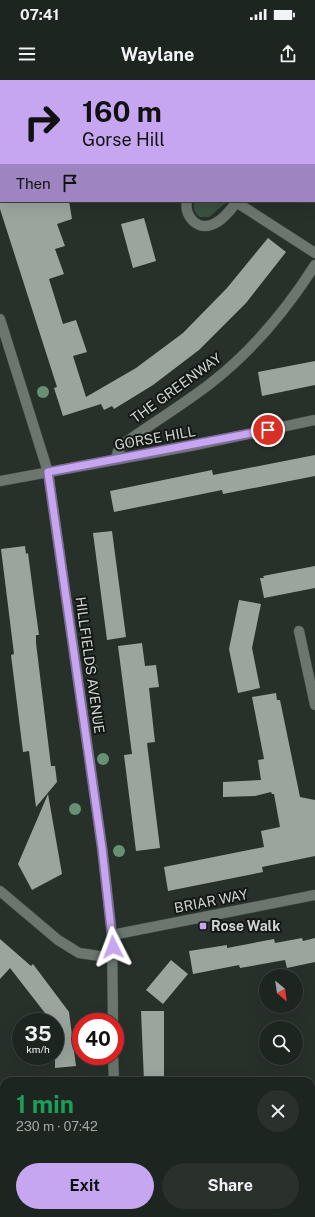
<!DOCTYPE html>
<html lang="en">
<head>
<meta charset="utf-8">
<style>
  body { margin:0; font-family:"Public Sans",sans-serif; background:#2a312d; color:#f1f3f6; height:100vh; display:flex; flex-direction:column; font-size:15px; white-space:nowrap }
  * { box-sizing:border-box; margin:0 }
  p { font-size:13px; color:#a0a5a5 }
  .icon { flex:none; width:22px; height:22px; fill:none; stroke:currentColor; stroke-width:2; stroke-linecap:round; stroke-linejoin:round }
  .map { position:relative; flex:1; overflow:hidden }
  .panel { position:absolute; left:0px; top:997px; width:315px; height:140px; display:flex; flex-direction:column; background:#1d2520; border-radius:12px 12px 0 0; box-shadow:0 4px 16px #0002,0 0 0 1px #3b423e }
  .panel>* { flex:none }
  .hud { position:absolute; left:0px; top:0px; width:315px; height:122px; box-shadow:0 4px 16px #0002,0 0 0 1px #3b423e; background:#c6a6f0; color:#111; overflow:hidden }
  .needle { width:26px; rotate:151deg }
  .fabs { position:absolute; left:259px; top:889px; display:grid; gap:8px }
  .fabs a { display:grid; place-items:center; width:44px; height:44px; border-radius:50%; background:#1d2520; box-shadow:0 4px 16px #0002,0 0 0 1px #3b423e; font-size:20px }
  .speed { position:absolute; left:12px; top:933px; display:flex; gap:8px; font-size:20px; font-weight:700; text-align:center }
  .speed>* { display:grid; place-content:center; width:52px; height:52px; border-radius:50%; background:#1d2520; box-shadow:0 4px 16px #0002,0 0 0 1px #3b423e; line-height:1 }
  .speed small { font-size:10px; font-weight:400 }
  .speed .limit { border:6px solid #d22; background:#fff; color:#111 }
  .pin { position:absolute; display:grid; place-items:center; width:34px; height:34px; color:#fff; margin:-17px; border:2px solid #fff; border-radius:50%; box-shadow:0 1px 4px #0007 }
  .me { position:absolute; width:44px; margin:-22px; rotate:357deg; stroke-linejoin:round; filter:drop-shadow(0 0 3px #0008) }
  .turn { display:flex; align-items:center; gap:14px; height:84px; padding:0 16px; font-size:18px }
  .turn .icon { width:52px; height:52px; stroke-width:2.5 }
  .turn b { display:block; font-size:28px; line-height:34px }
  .then { display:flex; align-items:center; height:38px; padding:0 16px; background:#0003; gap:8px; font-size:15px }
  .round { display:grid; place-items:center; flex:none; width:42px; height:42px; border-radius:21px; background:#2a312d }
  .headline { display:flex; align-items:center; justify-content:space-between; height:68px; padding:0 16px }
  h1 { font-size:24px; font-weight:700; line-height:30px; color:#1e9e55 }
  .button { display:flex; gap:8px; margin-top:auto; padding:8px 16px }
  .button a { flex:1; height:46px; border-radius:24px; background:#c6a6f0; color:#111; font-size:16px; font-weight:700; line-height:46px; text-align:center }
  .button a+a { background:#2a312d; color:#f1f3f6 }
  .status { display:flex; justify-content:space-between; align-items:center; height:28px; padding:0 20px; background:#1d2520; direction:ltr }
  .status svg { height:11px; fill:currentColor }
  header { display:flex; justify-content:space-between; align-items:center; height:52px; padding:0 16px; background:#1d2520; font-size:18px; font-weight:700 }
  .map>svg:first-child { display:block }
</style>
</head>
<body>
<div class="status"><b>07:41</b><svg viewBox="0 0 49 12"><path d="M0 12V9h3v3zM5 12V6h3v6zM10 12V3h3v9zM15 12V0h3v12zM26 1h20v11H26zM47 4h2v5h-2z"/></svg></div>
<header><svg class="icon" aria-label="menu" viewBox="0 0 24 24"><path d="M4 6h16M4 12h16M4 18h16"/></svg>Waylane<svg class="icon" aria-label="share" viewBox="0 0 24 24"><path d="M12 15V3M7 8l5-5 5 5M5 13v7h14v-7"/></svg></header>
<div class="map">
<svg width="315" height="1137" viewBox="0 0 315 1137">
  <rect width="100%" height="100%" fill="#27312a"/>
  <path fill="#3a5141" d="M194 121H228L209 137H200C194 133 193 128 194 121Z"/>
  <path fill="#9aa69d" d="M0 121H69L72 139 57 144 65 166 55 169 64 194 49 199 63 244 76 240 87 272 73 276 86 317 136 288 183 253 227 208 268 158 286 172 246 223 199 270 153 305 114 329 112 326 104 330 101 324 63 336 54 308 57 307 0 129Z
    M144 138 156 181 133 188 121 144Z
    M315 281V305L262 316 258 292Z
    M315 375V396L223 414 222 410 114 432 110 411 212 390 213 395Z
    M112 451 126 557 107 560 93 453Z
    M25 466 26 474 28 473 35 526 39 555H36V563L51 686H55L57 702 36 727 29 671 23 672 11 575 14 574 1 469Z
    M315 486V508L264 518 260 498H264L263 496Z
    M239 520 261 524 252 568 260 608 238 613 229 569Z
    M142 563 145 586 156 585 159 607 149 608 155 662 147 663 160 768 136 771 124 675 132 674 118 566Z
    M276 613 277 620H280L300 717 315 720V776L262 787 263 792 168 811 164 787 264 767 261 751 280 747 274 714H272L271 712 255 716 223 717V702L261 700 258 680 264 679 252 617Z
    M48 714 62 794 32 810 18 784Z
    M302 858 303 861 315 858V882L287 888 285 880 240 888 239 885 193 894 189 871 227 865V868L274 859 275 863Z
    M0 859 31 886 33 884 69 932 76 986 55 988V942H52L10 888 0 899Z
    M171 880 188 894 163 924 146 910Z
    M141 931H164V1001H144Z"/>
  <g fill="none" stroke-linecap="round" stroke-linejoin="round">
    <defs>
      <path id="minor" d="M0 2 1 1
        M187 121C184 135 196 150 211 145 221 142 232 129 237 121
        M236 122 315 173
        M116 379 118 371 126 362C154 342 184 324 211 303 252 271 287 229 315 185
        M0 401 191 366 315 340
        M299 551 315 625
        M0 811 58 860 79 873 113 878
        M112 855 315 815
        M311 1058 315 1057
        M69 1133 74 1137
        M253 1133 257 1137"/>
      <path id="tertiary" d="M0 239 48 392 102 767 112 855 113 942
        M113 976 114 1001
        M111 1137V1133"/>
    </defs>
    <use href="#minor" stroke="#454e47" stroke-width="11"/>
    <use href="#tertiary" stroke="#454e47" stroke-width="11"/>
    <path stroke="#616963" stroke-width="2.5" stroke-dasharray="3 2" stroke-linecap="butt" d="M0 1050 4 1054"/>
    <use href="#minor" stroke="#6b776e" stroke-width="10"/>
    <use href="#tertiary" stroke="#6b776e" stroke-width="10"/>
  </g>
  <g fill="#679074">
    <circle cx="43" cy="312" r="6"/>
    <circle cx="92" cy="589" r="6"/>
    <circle cx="97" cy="638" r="6"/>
    <circle cx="103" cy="679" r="6"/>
    <circle cx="75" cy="729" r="6"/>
    <circle cx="119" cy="771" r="6"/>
  </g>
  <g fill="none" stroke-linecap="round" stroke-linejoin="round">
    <defs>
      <path id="route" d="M113 867 102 768 48 392 268 350"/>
    </defs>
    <use href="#route" stroke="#816c9c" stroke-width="10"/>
    <use href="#route" stroke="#c6a6f0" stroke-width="7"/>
  </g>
  <rect fill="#c6a6f0" stroke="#131814" stroke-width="1.5" x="199" y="842" width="8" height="8" rx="2"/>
  <g text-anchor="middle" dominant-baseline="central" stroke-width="4" stroke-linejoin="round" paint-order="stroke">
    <g font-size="14" fill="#cfd5d0" stroke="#131814">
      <text transform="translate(176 308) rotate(-36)">THE GREENWAY</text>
      <text transform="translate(155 358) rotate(-10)">GORSE HILL</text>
      <text transform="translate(90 585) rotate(82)">HILLFIELDS AVENUE</text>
      <text transform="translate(211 821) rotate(-11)">BRIAR WAY</text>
    </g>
    <g font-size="14" font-weight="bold" fill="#cfd5d0" stroke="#131814" text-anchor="start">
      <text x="211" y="846">Rose Walk</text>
    </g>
  </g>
</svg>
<div class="fabs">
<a><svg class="needle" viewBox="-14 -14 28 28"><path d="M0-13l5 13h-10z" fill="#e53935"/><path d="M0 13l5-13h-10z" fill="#a0a5a5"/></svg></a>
<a><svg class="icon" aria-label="search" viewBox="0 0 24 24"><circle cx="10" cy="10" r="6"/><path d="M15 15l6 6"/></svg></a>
</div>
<div class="speed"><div>35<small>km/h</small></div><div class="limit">40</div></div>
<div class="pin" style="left:268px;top:350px;background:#d93025"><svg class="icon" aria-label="arrive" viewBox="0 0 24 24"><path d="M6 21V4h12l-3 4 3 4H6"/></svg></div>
<svg class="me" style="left:113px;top:867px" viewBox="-20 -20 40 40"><path d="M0-17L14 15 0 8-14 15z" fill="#c6a6f0" stroke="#fff" stroke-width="4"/></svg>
<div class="hud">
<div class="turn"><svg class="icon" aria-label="right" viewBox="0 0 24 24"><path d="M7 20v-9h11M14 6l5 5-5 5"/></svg><div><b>160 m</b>Gorse Hill</div></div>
<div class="then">Then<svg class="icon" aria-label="arrive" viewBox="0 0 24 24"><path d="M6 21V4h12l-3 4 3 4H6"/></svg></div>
</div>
<section class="panel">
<div class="headline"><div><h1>1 min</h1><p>230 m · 07:42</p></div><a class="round"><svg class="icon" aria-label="close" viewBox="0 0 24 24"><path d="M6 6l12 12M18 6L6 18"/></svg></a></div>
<div class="button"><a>Exit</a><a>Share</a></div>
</section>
</div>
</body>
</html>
